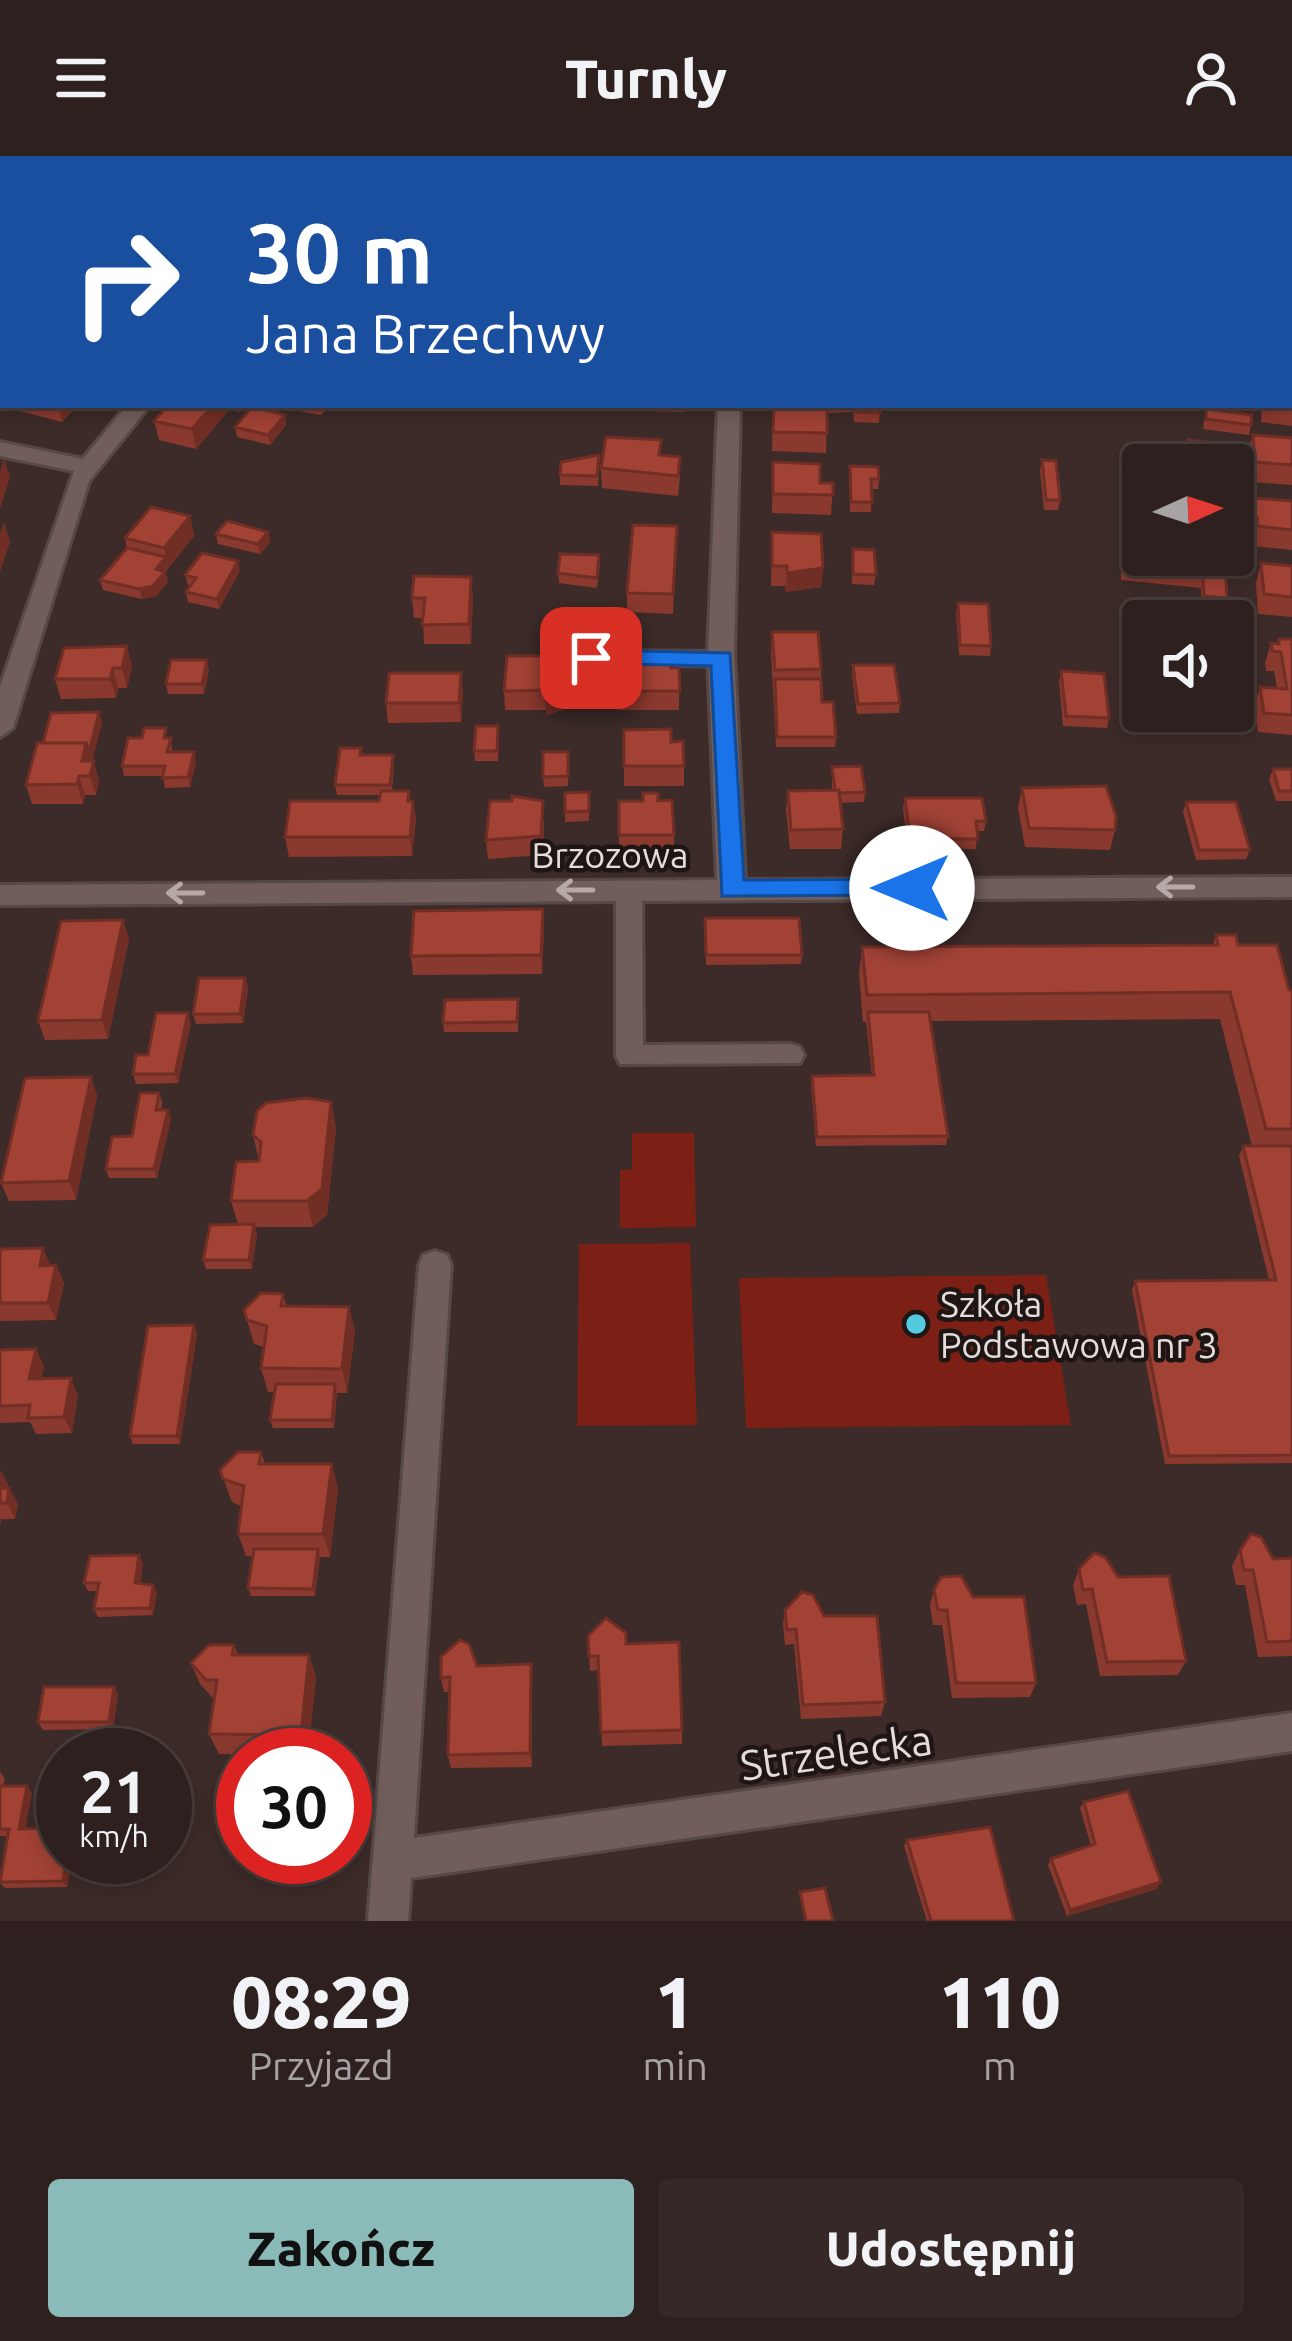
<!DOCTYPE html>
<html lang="pl">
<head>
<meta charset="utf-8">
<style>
  body { margin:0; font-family:Ubuntu,sans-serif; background:#352827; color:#f1f3f6; height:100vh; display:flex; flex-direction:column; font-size:45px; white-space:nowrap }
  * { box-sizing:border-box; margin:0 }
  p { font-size:39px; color:#a7a3a4 }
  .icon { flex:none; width:66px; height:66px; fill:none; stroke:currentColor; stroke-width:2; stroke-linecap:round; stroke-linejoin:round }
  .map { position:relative; height:1765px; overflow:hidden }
  .details { display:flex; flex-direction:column; background:#2d201e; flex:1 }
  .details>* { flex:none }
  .hud { position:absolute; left:0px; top:0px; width:1293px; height:252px; box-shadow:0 6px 18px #0003,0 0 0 3px #483e3c; background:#1a4fa0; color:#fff; overflow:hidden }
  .needle { width:78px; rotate:87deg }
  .controls { position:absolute; left:1122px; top:288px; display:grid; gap:24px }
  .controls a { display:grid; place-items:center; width:132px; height:132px; border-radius:12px; background:#2d201e; box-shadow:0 6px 18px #0003,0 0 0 3px #483e3c; font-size:60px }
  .speed { position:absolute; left:36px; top:1572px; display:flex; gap:24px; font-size:60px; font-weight:700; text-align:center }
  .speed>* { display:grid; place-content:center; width:156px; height:156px; border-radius:50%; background:#2d201e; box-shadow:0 6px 18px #0003,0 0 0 3px #483e3c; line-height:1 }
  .speed small { font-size:30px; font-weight:400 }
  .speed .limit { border:18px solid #d22; background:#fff; color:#111 }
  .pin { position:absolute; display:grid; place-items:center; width:102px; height:102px; color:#fff; margin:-51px; border-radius:24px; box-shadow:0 6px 18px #0006 }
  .me { position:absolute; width:132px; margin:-66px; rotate:270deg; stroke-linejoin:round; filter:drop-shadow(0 0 9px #0008) }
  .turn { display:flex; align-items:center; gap:42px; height:252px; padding:0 48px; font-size:54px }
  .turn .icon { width:156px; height:156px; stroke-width:2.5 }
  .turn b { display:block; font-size:84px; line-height:102px }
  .eta { display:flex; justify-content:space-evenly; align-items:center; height:204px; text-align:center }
  .eta b { font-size:72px; font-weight:800; line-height:84px }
  .cta { display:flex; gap:24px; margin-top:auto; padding:24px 48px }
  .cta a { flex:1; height:138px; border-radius:12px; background:#8bbbb9; color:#111; font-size:48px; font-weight:800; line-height:138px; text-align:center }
  .cta a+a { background:#352827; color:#f1f3f6 }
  header { display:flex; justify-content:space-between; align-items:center; height:156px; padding:0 48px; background:#2d201e; font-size:54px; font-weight:800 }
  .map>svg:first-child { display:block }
</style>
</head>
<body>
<header><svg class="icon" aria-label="menu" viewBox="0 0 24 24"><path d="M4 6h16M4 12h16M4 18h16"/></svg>Turnly<svg class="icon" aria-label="person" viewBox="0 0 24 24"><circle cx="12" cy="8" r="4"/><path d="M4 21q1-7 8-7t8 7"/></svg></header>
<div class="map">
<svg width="1292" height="1765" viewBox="0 0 1292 1765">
  <rect width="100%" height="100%" fill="#3c2b28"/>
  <path fill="#7c1f15" d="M632 977H694L696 1071 620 1072V1014L632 1013Z
    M690 1087 697 1269 577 1270 579 1088Z
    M1046 1119 1071 1269 746 1272 739 1122Z"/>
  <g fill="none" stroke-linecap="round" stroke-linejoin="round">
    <defs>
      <path id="lane" d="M591 495 722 496 733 503 722 510 583 507V497Z
        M629 725 642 734 643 889 790 888 800 891 804 899 800 907 620 908 616 900V734Z"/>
      <path id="street" d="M276 0H310L312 3H278Z
        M355 0H376L353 3Z
        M480 0H515L517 3H482Z
        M823 0H843L821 3Z
        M1290 116H1292V128H1290Z
        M127 249H150L89 325 13 572 0 581V531L74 315 0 300V286L83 303Z
        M718 249H740L734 498 745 724 1292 721V741L0 749V729L717 724 708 498Z
        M435 1095 447 1099 451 1109 414 1682 1292 1557V1595L411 1722 408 1765H368L419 1109 423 1099Z"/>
    </defs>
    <use href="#lane" stroke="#564845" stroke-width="6"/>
    <use href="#street" stroke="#564845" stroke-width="6"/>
    <use href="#lane" fill="#715e5b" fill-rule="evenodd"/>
    <use href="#street" fill="#715e5b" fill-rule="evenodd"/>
  </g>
  <path fill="#8a392e" d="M0 0H22L20 3H3V13L0 12Z
    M51 0H112L111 3H52Z
    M626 0H699L697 3H637L626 2Z
    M1292 195V270L1261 266 1262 249H1290Z
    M18 249H78L62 266 20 255Z
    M168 249H246L240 256 230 253 196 293 159 284 154 265Z
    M278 249H326V254L321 259 278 251Z
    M627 249H685V256L645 255V250L627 255Z
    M773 249H880L879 267 854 266 853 256 827 257 826 297 772 295Z
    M1206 253 1251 269 1249 279 1203 273Z
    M285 259 286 269 270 289 237 281 235 271Z
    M1253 279 1292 282V329L1239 325 1238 310 1243 291H1249Z
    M661 284V299L680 320 678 340 602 332 601 312Z
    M1042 304 1060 344 1058 354H1044L1040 314Z
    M773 306 820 327H833L831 359 772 357Z
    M599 309 598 330 560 329V319Z
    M850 310 879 323 878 333H872L871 356H850Z
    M1131 321 1143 322V346L1129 345Z
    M1240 341 1292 345V394L1252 390V382L1236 380 1234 360Z
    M190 360 194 380 165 416 168 426 156 440 142 443 103 434 100 424 127 392 125 382Z
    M677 370 673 458 627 456V437Z
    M268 376 270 386 260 398 218 388 216 378Z
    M772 376 823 412 821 431 785 436 786 430H771Z
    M853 393 876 419 874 429 852 428Z
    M1124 397 1225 407 1227 442 1224 452 1201 450V432L1121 424V407Z
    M1261 407 1292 410V461L1258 458 1256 427Z
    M600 409 597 432 559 427 558 417Z
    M240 415 219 453 188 446 186 436 190 430 188 429 185 419Z
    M473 440 471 488H424L423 462H414L412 442Z
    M958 447 991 490 990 500 959 499 956 457Z
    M772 476 821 513 822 546 836 581 835 591H776L771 496Z
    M1279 483H1292V579L1258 576 1254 551 1260 531 1277 532 1274 515H1266L1265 507 1271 487H1277Z
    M64 492 132 510 127 532H118L116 542 61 543 55 523Z
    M853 509 900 547 899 557 857 558 852 519Z
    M563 510V554L546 559V554H505L504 535 553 511Z
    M671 512H679V554H619L618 535Z
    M1233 513 1250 541 1246 551 1233 550Z
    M209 514 204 538H168L166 528Z
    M1061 515 1109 562 1107 572 1063 570 1059 525Z
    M463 536 461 566 388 567 386 547Z
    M102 566 92 605 99 625 96 639H85L83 648H32L26 629 43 587Z
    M624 574 671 586 684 610V630H624Z
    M499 580 498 605H475L474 595Z
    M169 582H171L172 596 196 606 190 631 165 632 163 620H124L122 610Z
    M568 596V630L544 631 543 621Z
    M362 599 394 609 392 635H409L410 645H413L416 664 412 700 289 701 285 681 379 645 380 639H337L335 629Z
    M832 611 865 636 864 646 840 647 843 673 841 693H790L786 654 788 635 832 634Z
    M1273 613H1292V645H1276L1269 623Z
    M1022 632 1115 674 1110 694 1025 691 1018 652Z
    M589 636V665L565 666V637Z
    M905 642 986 665 984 675H977L976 693H908L903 652Z
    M619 645H658L674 679V698L619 699Z
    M1186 646 1250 694 1246 703 1196 704 1183 656Z
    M544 664 543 699 488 703 486 684Z
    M705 762 802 799 801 808 706 809Z
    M123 764 129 783 108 883 45 884 38 865Z
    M544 773 542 818 413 819 411 800Z
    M1216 779 1238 789 1289 834H1292V1307L1165 1308 1132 1134 1135 1125 1269 1124 1239 1000 1243 990H1252L1220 863 930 865 948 980 946 989 816 990 811 929 812 920 872 919 866 866H863L859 818 862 791 1213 789Z
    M245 822 248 832 243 867 196 868 193 858Z
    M518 843V876H444L443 867Z
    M191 867 178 927 136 928 133 918 148 899Z
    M91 921 97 940 76 1044 9 1045 1 1027Z
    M159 937 162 946 161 954 171 963 157 1022H109L106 1013 132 980Z
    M331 946 336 973 327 1059 313 1071H255L257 1077 252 1113H206L203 1104 238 1068 231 1045 259 1005 253 979Z
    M0 1093 51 1110 56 1109 64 1127 56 1164 0 1165Z
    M283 1138 286 1150 349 1151 355 1176 347 1237H337L334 1272H273L270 1264 274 1236H268L261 1212 264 1191 254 1188 244 1154Z
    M194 1169 197 1178 180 1288H133L130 1280Z
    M0 1194 44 1210 41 1223 78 1239 72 1277 36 1278 30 1266 0 1267Z
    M261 1296 265 1308 338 1332 330 1401H320L315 1440H251L248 1432 253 1400H246L238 1378 241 1350 232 1346 220 1314Z
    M0 1314 8 1328 7 1332H9L18 1348 15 1363H1L0 1370Z
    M1240 1394 1273 1403 1292 1402V1500L1258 1501 1245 1429H1236L1232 1410Z
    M143 1407 140 1427 157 1436 153 1459 98 1461 94 1453 97 1435H88L84 1427Z
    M1079 1413 1186 1505 1178 1519 1100 1520 1086 1448 1077 1449 1073 1429Z
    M934 1434 973 1441 1036 1527 1030 1541 952 1542 942 1469H933L930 1449Z
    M785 1454 885 1546 881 1560 801 1563 794 1488 785 1489 783 1468Z
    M588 1480 626 1488 682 1574V1588L602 1590 599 1514 590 1515Z
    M234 1489 238 1499 316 1520 308 1599 219 1598 209 1578 214 1543 200 1528 191 1507Z
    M531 1508 532 1522V1611L451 1612 448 1599 450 1536H444L441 1522Z
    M114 1531 118 1538 113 1573 43 1574 38 1566Z
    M243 1614V1677H231L227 1671Z
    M0 1616 5 1623 3 1630 32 1637 25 1673 63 1701H72L67 1731 5 1732 0 1727 8 1680H0Z
    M1084 1646 1157 1733 1067 1760 1048 1709 1051 1703 1091 1690 1080 1652Z
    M907 1684 1014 1765H927L904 1690Z"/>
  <path fill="#712e25" d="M58 249H78L62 266Z
    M213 249H229L230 253 196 293 192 273Z
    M627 249H645V250L627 255Z
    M285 259 286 269 270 289 268 279Z
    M4 302 10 321 0 353V315Z
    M190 360 194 380 158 423 156 413 166 401 164 392Z
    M4 366 10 386 0 416V377Z
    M268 376 270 386 260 398 258 388Z
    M238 405 240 415 219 453 217 443Z
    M823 412 821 431 785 436 787 417Z
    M165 416 168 426 156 440 142 443 139 433Z
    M471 421 473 440 471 488 469 468Z
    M127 490 132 510 127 532 122 512Z
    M207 504 209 514 204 538 202 528Z
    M563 510V554L546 559 545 539Z
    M113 512 118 532 116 542 110 523Z
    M461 517 463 536 461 566 459 547Z
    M99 556 102 566 89 620 82 605 86 587Z
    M194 596 196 606 190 631 188 621Z
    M94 605 99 625 96 639 90 620Z
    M79 620 85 639 83 648 77 628Z
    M413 645 416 664 412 700 410 681Z
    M543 753 544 773 542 818 541 799Z
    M123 764 129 783 108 883 102 864Z
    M245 822 248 832 243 867 240 858Z
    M188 857 191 867 178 927 175 918Z
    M91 921 97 940 76 1044 69 1025Z
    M331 946 336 973 327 1059 313 1071 307 1045Z
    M168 954 171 963 157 1022 154 1013Z
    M254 1068 257 1077 252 1113 249 1104Z
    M43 1092 51 1110H40Z
    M56 1109 64 1127 56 1164 48 1147Z
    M349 1151 355 1176 347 1237 342 1213Z
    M194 1169 197 1178 180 1288 177 1280Z
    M36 1193 44 1210 38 1240 29 1223Z
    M71 1222 78 1239 72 1277 64 1261Z
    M335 1228 337 1237 334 1272 332 1264Z
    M332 1308 338 1332 330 1401 323 1378Z
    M0 1314 8 1328 5 1348 0 1340Z
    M9 1332 18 1348 15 1363 7 1347Z
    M318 1393 320 1401 315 1440 313 1433Z
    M139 1399 143 1407 139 1435 135 1427Z
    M153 1429 157 1436 153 1459 150 1452Z
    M309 1499 316 1520 308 1599 301 1579Z
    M531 1508 532 1522V1611L530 1597Z
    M114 1531 118 1538 113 1573 109 1566Z
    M27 1630 32 1637 24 1679 19 1673Z
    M67 1701H72L67 1731 63 1725Z
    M1161 1726 1157 1733 1067 1760 1070 1754Z"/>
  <path fill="#a14235" stroke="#712e25" stroke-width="3" d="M397 0H443L449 2 394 3Z
    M714 0H788L784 3H731Z
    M1290 194 1292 195V250L1287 249H1290Z
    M168 249H213L192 273 154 265Z
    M774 249H827V277L773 276Z
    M855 249H880V257L855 256Z
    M252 251 285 259 268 279 235 271Z
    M1206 253 1252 259 1251 269 1206 263Z
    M1253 279 1292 282V309L1244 305 1243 291 1254 292Z
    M606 281 661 284 659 299 680 301 678 320 601 312Z
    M1188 284 1223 288 1222 309 1187 306Z
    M599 299 597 320 560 319 561 306Z
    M1042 304 1056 305 1060 344H1046Z
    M773 306 820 308V327H833V339L773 338Z
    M850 310 878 311 879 323H871L872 346H851Z
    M1131 321 1143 322V336L1131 335Z
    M1240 341 1292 345V374L1258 370 1257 362 1241 361Z
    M151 351 190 360 164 392 125 382Z
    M227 365 268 376 258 388 216 378Z
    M633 369 677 370 673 438 627 437Z
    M772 376 821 378 823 412 787 417V410H772Z
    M127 392 166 401 156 413 165 416 153 430 139 433 100 424Z
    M853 393 874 394 876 419 853 418Z
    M202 397 238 405 217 443 186 436 196 422 185 419Z
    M1124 397 1225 407 1227 442 1204 440 1203 422 1124 414Z
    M560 398 599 399 597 422 558 417Z
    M1261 407 1292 410V441L1264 438Z
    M414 420 471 421 469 468 422 469 425 442H412Z
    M958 447 988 448 991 490 960 489Z
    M772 476H818L821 513 775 514Z
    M1279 483H1292V559L1264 557 1260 531 1287 533 1281 496 1272 495 1271 487 1279 488Z
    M127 490 122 512H113L110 523H55L64 492Z
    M507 500H553L552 511 563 510 562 534 545 539 546 534 504 535Z
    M626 501 671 505V512H679L680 535H618Z
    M171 504H207L202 528H166Z
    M853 509H894L900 547 858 548Z
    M1233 513 1245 514 1250 541 1233 539Z
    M1061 515 1104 518 1109 562 1066 560Z
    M389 517H461L459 547H386Z
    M775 523H821L822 546H833L836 581H777Z
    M99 556 89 596 86 587H43L51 557Z
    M476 570H498L497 595H474Z
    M144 572H166L164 582H171L167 596H194L188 621 162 622 165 610H122L128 582H142Z
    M671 573V586L683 585 684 610H624V574Z
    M37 587H86L82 605H94L90 620H79L77 628 26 629Z
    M340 592H361L360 599H393L390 629H335Z
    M543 596H568V620L543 621Z
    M861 610 865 636 839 637V634H835L832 611Z
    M1273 613H1292V635H1279Z
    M1106 630 1116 660 1115 674 1029 672 1022 632Z
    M839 634 843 673 791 674 788 635Z
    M381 635H409L408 645H413L410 681H285L290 645H379Z
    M589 636V655L565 656V637Z
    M643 637H658V645L672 644 674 679H619V645H643Z
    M512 640 543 645 541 680 486 684 490 645H512Z
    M905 642H982L986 665H976L978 683H910Z
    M1186 646H1236L1250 694H1199Z
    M543 753 541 799 411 800 414 755Z
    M705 762H799L802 799H706Z
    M123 764 102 864 38 865 61 765Z
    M1216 779H1236L1238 789H1277L1289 834H1292V973H1266L1230 836 867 839 862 791 1218 789Z
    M199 822H245L240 858H193Z
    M518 843 517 866 443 867 445 844Z
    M868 856H929L948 980 817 981 812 920 874 919Z
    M156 857H188L175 918H133L136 899H148Z
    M91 921 69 1025 1 1027 25 922Z
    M140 937H159L156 954H168L154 1013H106L112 981 132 980Z
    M307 942 331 946 322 1033 307 1045H231L236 1006 259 1005 261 986 253 979 257 955 266 947Z
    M1243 990H1292V1299L1169 1300 1135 1125 1276 1124Z
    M254 1068 249 1104H203L210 1069Z
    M43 1092 40 1110 56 1109 48 1147H0V1093Z
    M261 1137 283 1138 281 1150 349 1151 342 1213 261 1212 267 1170 247 1164 244 1154Z
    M194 1169 177 1280H130L148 1170Z
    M36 1193 29 1223 71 1222 64 1261 28 1262 30 1249 0 1250V1194Z
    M276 1228H335L332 1264H270Z
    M238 1296H261L259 1308H332L323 1378H238L244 1330 223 1323 220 1314Z
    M0 1332H9L7 1347H0Z
    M1251 1378 1261 1381 1273 1403 1292 1402V1485L1267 1486 1253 1414H1244L1240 1394Z
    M254 1393H318L313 1433 248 1432Z
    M1094 1397 1105 1401 1118 1421 1169 1420 1186 1505 1107 1506 1092 1433 1083 1434 1079 1413Z
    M139 1399 135 1427 153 1429 150 1452 94 1453 99 1427H84L90 1400Z
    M961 1420 973 1441H1024L1036 1527H956L947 1454H938L934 1434 941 1421Z
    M802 1436 813 1439 824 1460H877L885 1546 803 1549 796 1473 787 1474 785 1454Z
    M606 1462 626 1477V1488L679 1486 682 1574 601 1576 598 1500H589L588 1480Z
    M460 1484 469 1488 477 1510 531 1508 530 1597 448 1599 450 1521 441 1522V1501Z
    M209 1489H234L232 1499H309L301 1579 209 1578 217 1524H206L191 1507Z
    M44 1531H114L109 1566H38Z
    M234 1614H243V1670L227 1671Z
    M0 1630H27L19 1673 63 1672V1701H67L63 1725 0 1726 9 1673H0Z
    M1128 1635 1161 1726 1070 1754 1051 1703 1095 1688 1084 1646Z
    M990 1671 1014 1765H931L907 1684Z
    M825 1732 833 1765H806L800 1736Z"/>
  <defs><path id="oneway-shaft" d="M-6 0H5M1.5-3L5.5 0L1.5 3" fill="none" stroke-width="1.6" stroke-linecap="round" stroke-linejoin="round" transform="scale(3)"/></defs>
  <g stroke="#b7a9a7">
    <use href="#oneway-shaft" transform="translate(1175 731) rotate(180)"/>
    <use href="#oneway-shaft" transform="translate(575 734) rotate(180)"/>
    <use href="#oneway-shaft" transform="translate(185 737) rotate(180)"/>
  </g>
  <path fill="#1a73e8" stroke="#114b97" stroke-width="3" d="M591 494 730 497 744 724 912 723 921 726V739L722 740 711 510 583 507 579 502Z"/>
  <circle fill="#54cade" stroke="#1e1615" stroke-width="4.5" cx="916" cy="1168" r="12"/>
  <g text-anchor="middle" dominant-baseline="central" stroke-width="9" stroke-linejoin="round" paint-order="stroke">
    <g font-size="36" fill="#e6dbd9" stroke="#1e1615">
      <text x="610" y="698">Brzozowa</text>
    </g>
    <g font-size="36" fill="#e6dbd9" stroke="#1e1615" text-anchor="start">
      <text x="940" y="1147">Szkoła<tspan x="940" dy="41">Podstawowa nr 3</tspan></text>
    </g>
    <g font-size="42" fill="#e6dbd9" stroke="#1e1615">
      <text transform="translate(836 1596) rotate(-8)">Strzelecka</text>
    </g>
  </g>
</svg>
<div class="controls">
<a><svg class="needle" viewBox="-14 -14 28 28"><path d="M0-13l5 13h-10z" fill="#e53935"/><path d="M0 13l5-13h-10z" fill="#a7a3a4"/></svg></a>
<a><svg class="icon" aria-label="sound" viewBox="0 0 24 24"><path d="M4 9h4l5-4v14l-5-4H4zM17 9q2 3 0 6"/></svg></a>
</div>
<div class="speed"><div>21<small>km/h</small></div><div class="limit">30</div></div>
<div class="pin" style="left:591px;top:502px;background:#d93025"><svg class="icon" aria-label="arrive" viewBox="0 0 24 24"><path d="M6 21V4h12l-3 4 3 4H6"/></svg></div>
<svg class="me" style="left:912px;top:732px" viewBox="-20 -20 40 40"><circle r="19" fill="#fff"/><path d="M0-13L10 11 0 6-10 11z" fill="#1a73e8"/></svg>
<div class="hud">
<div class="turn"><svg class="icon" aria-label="right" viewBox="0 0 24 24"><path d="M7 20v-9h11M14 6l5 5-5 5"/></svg><div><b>30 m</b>Jana Brzechwy</div></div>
</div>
</div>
<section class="details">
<div class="eta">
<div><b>08:29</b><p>Przyjazd</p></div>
<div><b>1</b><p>min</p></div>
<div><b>110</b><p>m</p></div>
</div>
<div class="cta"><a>Zakończ</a><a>Udostępnij</a></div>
</section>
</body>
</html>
